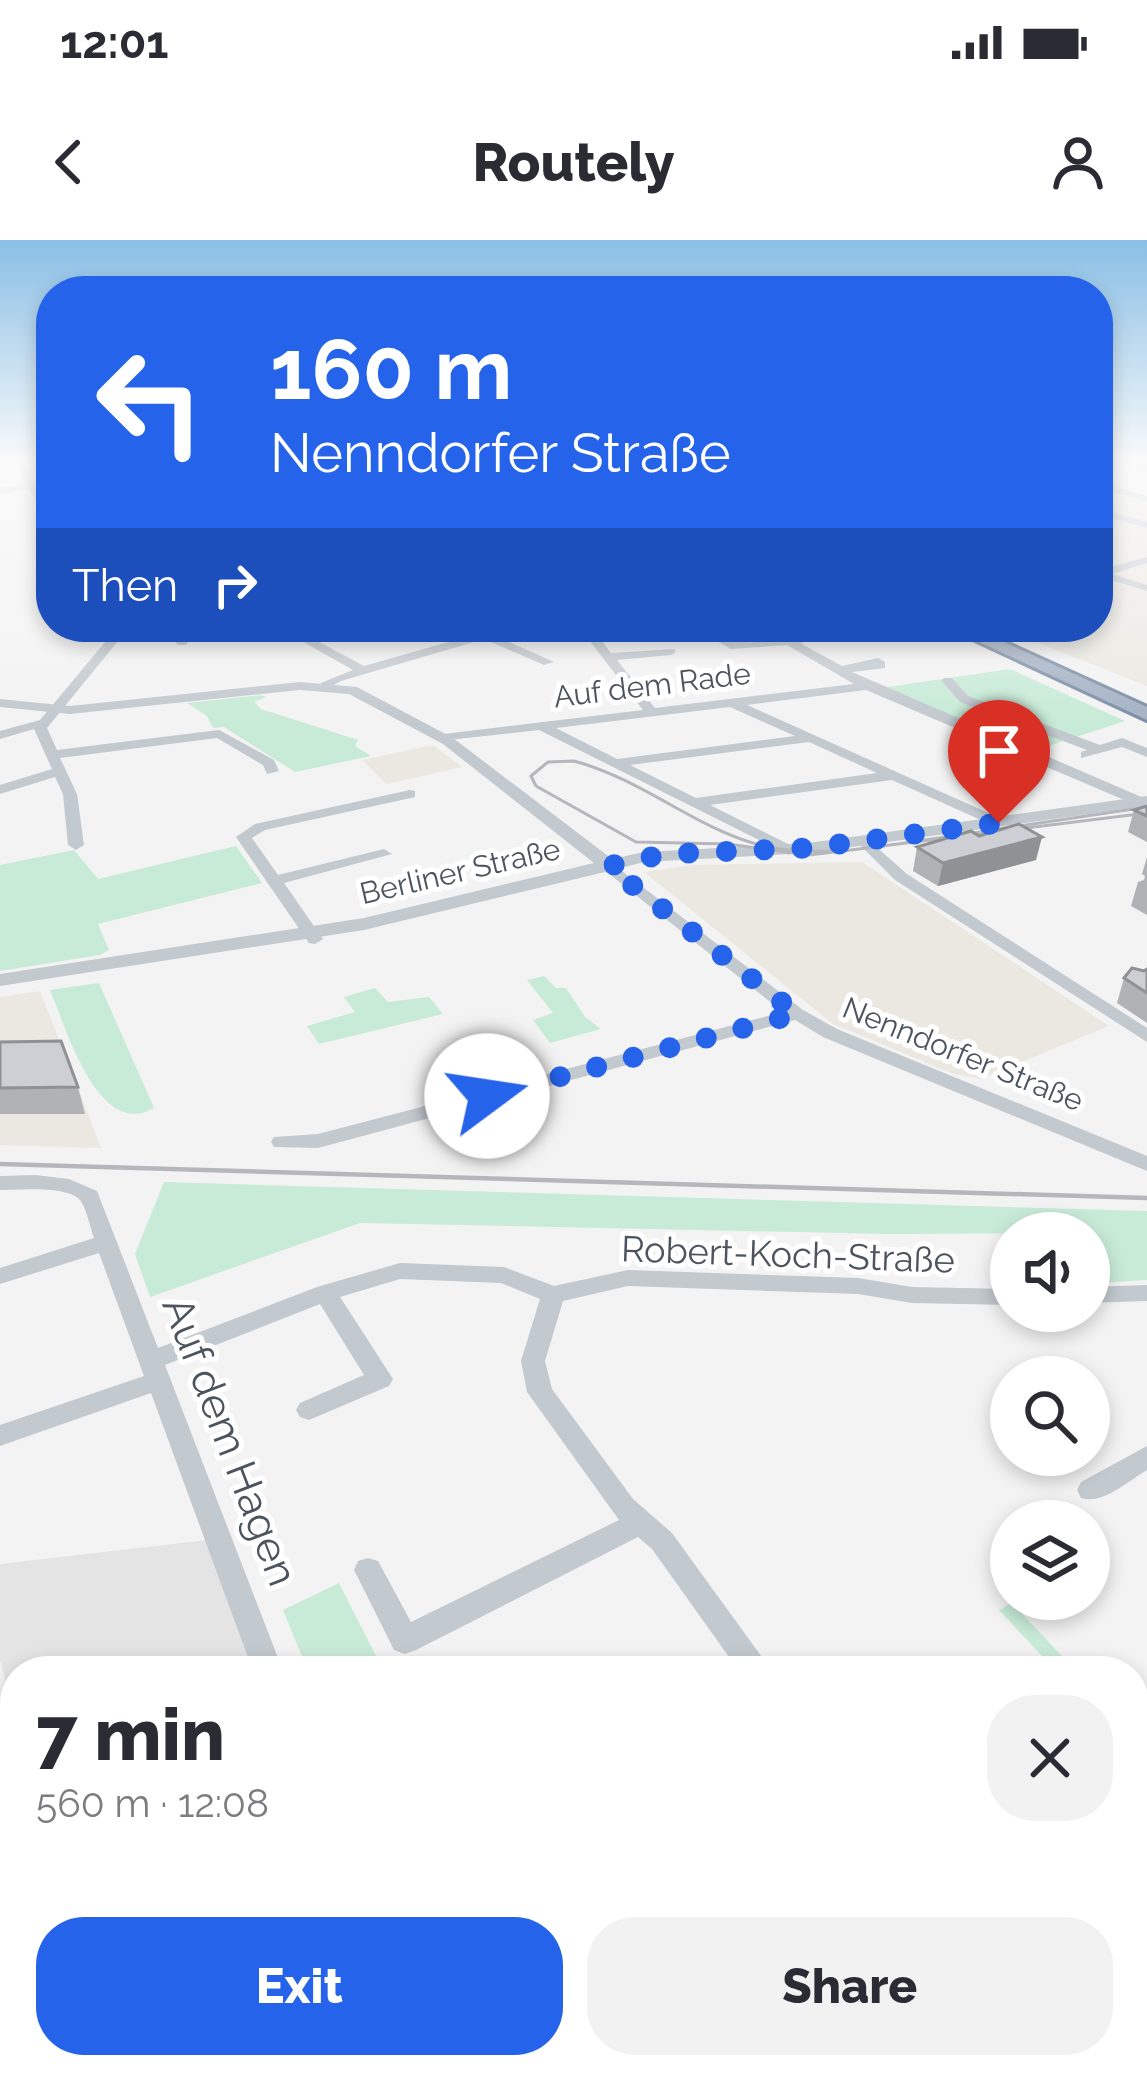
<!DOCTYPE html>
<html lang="en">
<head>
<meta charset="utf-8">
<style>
  body { margin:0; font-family:Raleway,sans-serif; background:#f2f2f3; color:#2b2b33; height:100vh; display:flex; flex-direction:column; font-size:45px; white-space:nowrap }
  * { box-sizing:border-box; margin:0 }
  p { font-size:39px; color:#7c7c81 }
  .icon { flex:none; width:66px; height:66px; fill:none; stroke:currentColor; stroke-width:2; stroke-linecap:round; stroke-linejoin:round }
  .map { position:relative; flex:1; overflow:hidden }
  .sheet { position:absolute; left:0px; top:1416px; width:1149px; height:423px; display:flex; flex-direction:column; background:#fff; border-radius:48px 48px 0 0; box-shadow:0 6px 18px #0003 }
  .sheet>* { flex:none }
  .top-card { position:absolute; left:36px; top:36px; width:1077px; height:366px; border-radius:48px; box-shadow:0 6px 18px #0003; background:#2563eb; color:#fff; overflow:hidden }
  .controls { position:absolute; left:990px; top:972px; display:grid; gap:24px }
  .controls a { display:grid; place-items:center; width:120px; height:120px; border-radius:50%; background:#fff; box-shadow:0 6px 18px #0003; font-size:60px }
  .pin { position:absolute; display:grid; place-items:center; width:102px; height:102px; color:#fff; margin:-123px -51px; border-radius:50% 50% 50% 0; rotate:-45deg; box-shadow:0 0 12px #0007 }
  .pin .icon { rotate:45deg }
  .me { position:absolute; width:132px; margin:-66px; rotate:76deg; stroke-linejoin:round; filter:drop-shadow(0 0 9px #0008) }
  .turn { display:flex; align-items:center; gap:42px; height:252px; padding:0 36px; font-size:54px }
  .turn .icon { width:156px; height:156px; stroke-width:2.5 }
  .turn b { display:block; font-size:84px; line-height:102px }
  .then { display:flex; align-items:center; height:114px; padding:0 36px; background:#0003; gap:24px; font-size:45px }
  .round { display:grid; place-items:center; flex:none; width:126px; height:126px; border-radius:48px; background:#f2f2f3 }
  .summary { display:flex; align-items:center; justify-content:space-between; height:204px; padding:0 36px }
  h1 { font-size:72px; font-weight:800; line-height:90px }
  .button { display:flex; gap:24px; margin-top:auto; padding:24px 36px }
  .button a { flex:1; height:138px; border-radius:48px; background:#2563eb; color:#fff; font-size:48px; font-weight:800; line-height:138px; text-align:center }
  .button a+a { background:#f2f2f3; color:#2b2b33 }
  .status { display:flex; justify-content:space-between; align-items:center; height:84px; padding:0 60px; background:#fff; direction:ltr }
  .status svg { height:33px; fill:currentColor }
  header { display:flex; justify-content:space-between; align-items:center; height:156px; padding:0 36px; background:#fff; font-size:54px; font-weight:800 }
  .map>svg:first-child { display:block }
</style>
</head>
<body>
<div class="status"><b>12:01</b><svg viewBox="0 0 49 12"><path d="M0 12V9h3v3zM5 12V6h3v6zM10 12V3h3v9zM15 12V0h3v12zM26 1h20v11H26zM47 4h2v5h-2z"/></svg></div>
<header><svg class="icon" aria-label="back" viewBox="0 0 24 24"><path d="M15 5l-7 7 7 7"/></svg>Routely<svg class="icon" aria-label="person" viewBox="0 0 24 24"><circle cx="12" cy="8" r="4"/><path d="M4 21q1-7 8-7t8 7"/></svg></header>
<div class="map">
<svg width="1147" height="1838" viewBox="0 0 1147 1838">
  <rect width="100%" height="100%" fill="#f4f3f3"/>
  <path fill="#eae8e1" d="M1098 246 1147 261V446L998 387H1098Z
    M433 505 462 527 386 544 362 520Z
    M862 622 1109 786 980 839 954 834 833 784 644 632 693 625Z
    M40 751 68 822 101 908 0 905V757Z"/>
  <path fill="#e5e4e4" d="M208 1300 256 1431H15V1477L0 1420V1324Z
    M15 1641V1824H87L62 1838H0V1649Z"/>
  <path fill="#c8ebd7" d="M1010 429 1125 481 1033 511 881 448Z
    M261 455 266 457 254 462 261 469 358 500 355 506 371 516 295 532 224 487 213 488 207 476 187 463Z
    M236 606 262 643 98 684 109 710 100 715 0 731V625L74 610 98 639Z
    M544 736 556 748H566L585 777 601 789 550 803 533 780 553 773 527 740Z
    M99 743 154 868C98 901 65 785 50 750Z
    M375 748 388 762 429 757 443 774 319 804 307 786 355 772 344 757Z
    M164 942 1147 971V1040L1097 1043 1089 1023V993L889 994 360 983 150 1057 135 1014Z
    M339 1343 381 1426 371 1431H308L283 1370Z
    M1012 1363 1076 1431H1056L999 1370Z
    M87 1824H397L402 1838H62Z"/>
  <path fill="#9ad0e3" d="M1147 1467V1636L1134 1620V1474Z"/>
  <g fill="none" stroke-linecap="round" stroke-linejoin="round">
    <defs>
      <path id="trunk" d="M947 387H971L1147 467V480Z"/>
    </defs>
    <use href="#trunk" stroke="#7c8ea6" stroke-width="6"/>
    <path fill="#c2c9cf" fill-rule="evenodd" d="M15 224H23L35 243 51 240V246L37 248 51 270V281L29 249 0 254V248L27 244Z
      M1147 224V234L1130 227Z
      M1098 241 1147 256V262L1098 247Z
      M1098 268 1147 282V288L1098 274Z
      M1147 317V323L1112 334 1147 345V351L1098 336V330Z
      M107 387H119L123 395 47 488 57 510 219 490 274 520 279 531 267 534 263 525 217 498 60 518 77 554 84 605 76 610 68 605 63 554 55 537 0 554V545L52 529 34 489 0 499V491L40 480 111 395Z
      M164 387H176L188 403 186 405H178Z
      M277 387H291L364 426 501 387H519L496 396 554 422 544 425 484 399 341 441 325 450 321 449V443L353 430Z
      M579 387H591L611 413 675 409V413L671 415 617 420 655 468 854 444 787 405 731 409 706 395 716 393 733 402 843 391V395L800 403 842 426 878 418 885 422V428L852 432 1146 559 1147 564 1136 565 866 450 747 465 1004 580V586H994L892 540 710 565 794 607 797 610 789 615 539 490 439 501 437 498 444 494 643 470ZM730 467 795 496 617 519 556 488ZM809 502 877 533 696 558 630 525Z
      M944 438H952L968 456 1100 505 1122 498 1147 508V517L1122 507 1081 518V512L1087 510 960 462 942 441Z
      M410 550 415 551V557L265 590 252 598 278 635 384 609 392 614 284 643 323 699 315 704 309 703 236 597 255 584Z
      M864 596 907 634 1147 788V802L895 640 856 601Z
      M614 625 803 770 837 789 1147 916V931L823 797 795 780 318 908 274 907 271 902 274 897 318 894 783 772 608 633V627Z
      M35 935 69 939 97 951 158 1108 317 1047 400 1023 504 1027 554 1046 628 1030 858 1038 912 1047 1011 1049V1065L912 1063 858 1054 628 1046 563 1061 545 1121 552 1149 633 1259 672 1293 772 1431H739L652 1309 638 1297 416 1410 405 1414 394 1410 354 1330 358 1321 368 1318 378 1321 411 1382 619 1280 527 1152 521 1121 540 1059 501 1043 400 1039 340 1057 393 1139 389 1146 309 1180 300 1177 296 1170 300 1163 364 1135 320 1064 165 1125 283 1431H253L151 1153 0 1206V1185L144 1136 99 1013 0 1044V1028L94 998C90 988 87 969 80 960 67 945 18 950 0 950V936Z
      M1147 1045V1061L1089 1063V1047Z
      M1147 1206V1230C1128 1241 1103 1265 1081 1258L1077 1250 1081 1242Z
      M398 1824H436L441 1838H403Z
      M712 1824H752L758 1838H718Z
      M966 1824H1017L1010 1838H960Z
      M1022 1824H1064L1070 1838H1028Z"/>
    <path fill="#c2c9cf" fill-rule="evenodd" d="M300 442 357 447 453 498 612 619 644 612 808 603 1147 556V566L808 613 644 622 621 628 620 634 605 632 364 690 0 746V734L364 678 594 623 443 504 349 454 300 450 70 474 0 467V459L70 466Z"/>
    <use href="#trunk" fill="#a4b2c4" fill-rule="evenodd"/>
    <path stroke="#b5b7bc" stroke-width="3" d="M574 521C641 539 693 586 756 604 786 613 820 612 851 610L809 615 728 604 636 602 536 546 531 536 548 522Z
      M898 604 1147 567
      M898 604 1147 573
      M851 610 898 604
      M851 610 898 604"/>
    <path stroke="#b5b7bc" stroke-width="4.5" d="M0 924 1147 958"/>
  </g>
  <path fill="#b0b2b6" d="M1147 566V602L1128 592 1134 570Z
    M917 607 1036 620 938 646 913 631Z
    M1147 617V675L1131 666 1138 642 1144 640 1145 636 1142 634Z
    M1147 729V783L1117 763 1124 738Z
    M0 802 78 847 85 874H0Z"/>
  <path fill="#909194" d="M1042 597 1036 620 938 646 943 623Z"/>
  <path fill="#cdcfd4" stroke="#909194" stroke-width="3" d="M1147 566V576L1134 570Z
    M1019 584 1042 597 943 623 917 607 971 591 979 596Z
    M1132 728 1144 731 1147 729V753L1124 738Z
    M61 801 78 847 0 848V802Z"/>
  <linearGradient id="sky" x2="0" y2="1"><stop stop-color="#89bfe6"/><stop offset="0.46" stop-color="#fafafa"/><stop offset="1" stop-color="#fafafa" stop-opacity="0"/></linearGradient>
  <rect width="1147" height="482" fill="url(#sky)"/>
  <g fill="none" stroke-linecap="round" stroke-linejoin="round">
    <path stroke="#2563eb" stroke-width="21" stroke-dasharray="0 37.8" d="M487 856 797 774 608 626 665 614 808 608 999 583"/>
  </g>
  <g text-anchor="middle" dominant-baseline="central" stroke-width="10" stroke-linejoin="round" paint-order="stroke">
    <g font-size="30" fill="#4c545e" stroke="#fff">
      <text transform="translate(652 445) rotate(-7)">Auf dem Rade</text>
      <text transform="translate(460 631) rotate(-13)">Berliner Straße</text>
      <text transform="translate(963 814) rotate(22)">Nenndorfer Straße</text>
    </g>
    <g font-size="36" fill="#4c545e" stroke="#fff">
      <text transform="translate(788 1014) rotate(2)">Robert-Koch-Straße</text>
    </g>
    <g font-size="42" fill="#4c545e" stroke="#fff">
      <text transform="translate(230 1201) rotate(69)">Auf dem Hagen</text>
    </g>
  </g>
</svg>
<div class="controls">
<a><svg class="icon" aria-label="sound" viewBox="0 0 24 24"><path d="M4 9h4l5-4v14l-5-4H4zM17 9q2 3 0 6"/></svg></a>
<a><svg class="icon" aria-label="search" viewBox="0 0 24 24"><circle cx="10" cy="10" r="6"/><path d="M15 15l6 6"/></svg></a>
<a><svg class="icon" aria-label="layers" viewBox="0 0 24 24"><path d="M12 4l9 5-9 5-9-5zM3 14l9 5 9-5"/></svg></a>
</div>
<div class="pin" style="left:999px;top:583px;background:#d93025"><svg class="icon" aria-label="arrive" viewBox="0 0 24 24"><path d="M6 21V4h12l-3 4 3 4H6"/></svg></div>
<svg class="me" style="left:487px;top:856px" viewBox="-20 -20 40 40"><circle r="19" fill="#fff"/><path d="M0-13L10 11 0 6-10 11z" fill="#2563eb"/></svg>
<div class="top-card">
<div class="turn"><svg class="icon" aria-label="left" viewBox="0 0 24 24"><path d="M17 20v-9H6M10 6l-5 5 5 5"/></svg><div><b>160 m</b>Nenndorfer Straße</div></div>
<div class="then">Then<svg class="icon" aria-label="right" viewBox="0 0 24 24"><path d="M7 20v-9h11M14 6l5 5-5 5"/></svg></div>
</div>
<section class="sheet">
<div class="summary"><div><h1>7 min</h1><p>560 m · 12:08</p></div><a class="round"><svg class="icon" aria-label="close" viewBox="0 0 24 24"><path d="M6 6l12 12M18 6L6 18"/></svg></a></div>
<div class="button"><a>Exit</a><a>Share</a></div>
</section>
</div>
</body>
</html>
